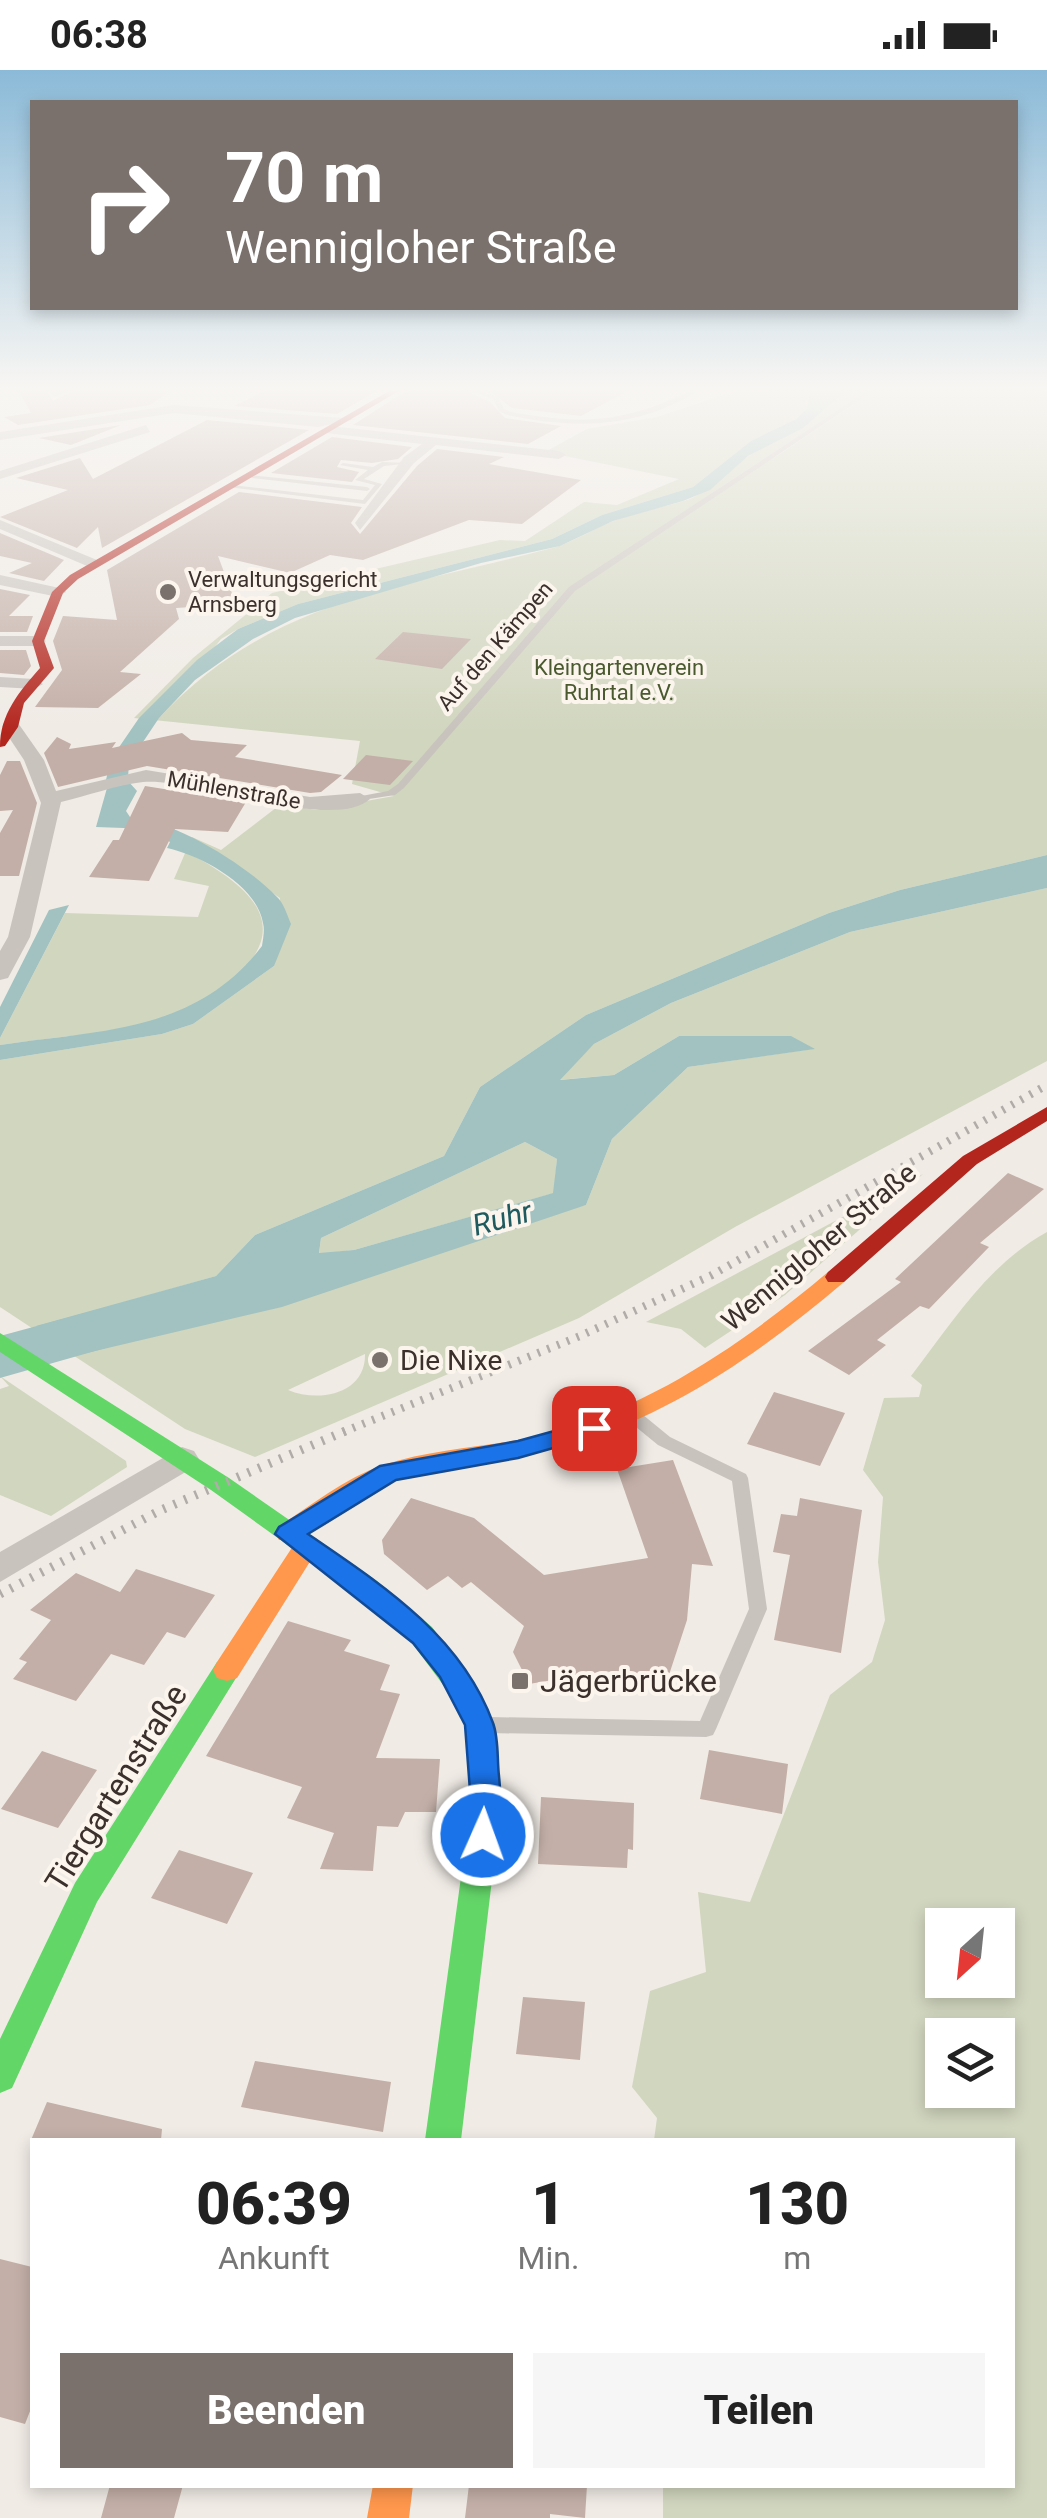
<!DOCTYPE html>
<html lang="de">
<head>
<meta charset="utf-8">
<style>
  body { margin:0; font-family:Roboto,sans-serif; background:#f6f6f6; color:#222; height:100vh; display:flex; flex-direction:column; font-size:38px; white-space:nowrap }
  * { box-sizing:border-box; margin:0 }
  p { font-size:32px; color:#767676 }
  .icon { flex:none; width:55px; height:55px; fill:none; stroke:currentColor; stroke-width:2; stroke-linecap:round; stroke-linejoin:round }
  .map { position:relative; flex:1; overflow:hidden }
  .panel { position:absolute; left:30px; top:2068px; width:985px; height:350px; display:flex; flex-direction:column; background:#fff; border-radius:0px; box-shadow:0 5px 15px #0003 }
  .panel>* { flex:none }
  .banner { position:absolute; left:30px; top:30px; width:988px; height:210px; border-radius:0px; box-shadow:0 5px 15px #0003; background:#7a716c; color:#fff; overflow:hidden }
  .needle { width:65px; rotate:207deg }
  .buttons { position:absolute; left:925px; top:1838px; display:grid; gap:20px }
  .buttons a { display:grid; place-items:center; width:90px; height:90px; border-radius:0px; background:#fff; box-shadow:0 5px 15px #0003; font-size:50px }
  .pin { position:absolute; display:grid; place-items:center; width:85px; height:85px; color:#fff; margin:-42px; border-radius:20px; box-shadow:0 5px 15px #0006 }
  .me { position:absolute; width:110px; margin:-55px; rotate:2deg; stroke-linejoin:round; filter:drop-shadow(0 0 8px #0008) }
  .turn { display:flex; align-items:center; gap:35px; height:210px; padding:0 30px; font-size:45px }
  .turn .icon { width:130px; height:130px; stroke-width:2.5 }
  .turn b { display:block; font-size:70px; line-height:85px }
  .eta { display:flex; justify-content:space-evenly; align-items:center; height:170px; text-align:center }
  .eta b { font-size:60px; font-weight:800; line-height:70px }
  .button { display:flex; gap:20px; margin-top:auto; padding:20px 30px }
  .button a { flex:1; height:115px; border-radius:0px; background:#7a716c; color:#fff; font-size:40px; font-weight:800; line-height:115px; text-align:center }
  .button a+a { background:#f6f6f6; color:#222 }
  .status { display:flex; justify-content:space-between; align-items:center; height:70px; padding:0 50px; background:#fff; direction:ltr }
  .status svg { height:28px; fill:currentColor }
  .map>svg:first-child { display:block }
</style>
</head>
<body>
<div class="status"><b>06:38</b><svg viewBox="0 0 49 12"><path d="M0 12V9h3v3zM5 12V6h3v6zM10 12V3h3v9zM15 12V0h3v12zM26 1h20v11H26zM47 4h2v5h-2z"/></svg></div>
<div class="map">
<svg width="1047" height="2448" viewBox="0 0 1047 2448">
  <rect width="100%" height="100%" fill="#f0ebe5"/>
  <path fill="#d1d6bf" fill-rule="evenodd" d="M737 321H810L807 338 796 349 751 371 693 417 602 445 552 469 298 534 238 559 221 569 159 648C272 527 405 518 556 477 575 471 593 459 611 452 635 442 660 438 684 431 713 422 728 398 752 384 789 361 813 352 846 321H867L709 425 780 384 873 321H1047V785L900 820 829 843 586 945 480 1017 444 1086 255 1165 216 1206 37 1257 586 1135 612 1069 688 997 813 979 679 966 614 1005 558 1010 594 974 671 933 850 862 1047 818V991L735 1157 579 1248 255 1387 185 1359 0 1237V990L162 964 193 954 274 896 280 828 192 770 187 782C244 813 299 853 232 910 213 926 183 945 159 951 108 964 52 967 0 975V968L65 843 198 847 209 816 174 809 192 767 221 780 281 734 316 740 394 726 352 714 360 671 134 648 193 588 272 523 500 470 525 471 584 432 617 435 679 409 545 382 587 359 657 347ZM365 1284C366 1324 319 1333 288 1320Z
    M525 1072 557 1089 554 1123 354 1180 319 1184 321 1168Z
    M923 1104 785 1225 705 1278 681 1259 646 1252Z
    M1047 1162V2448H663V2415H1012V2070H654L657 2048 632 2017 650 1921 706 1902 698 1822 750 1832 830 1625 872 1592 885 1550 878 1492 883 1427 863 1400 884 1328 919 1327 922 1315 911 1306C952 1253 987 1195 1047 1162ZM942 1855H998V1910H942ZM942 1965H998V2020H942Z
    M0 1306 126 1391 127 1397 51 1446 0 1425V1319L9 1316Z"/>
  <path fill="#a1c2c1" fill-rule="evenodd" d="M810 321H846L803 358 748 386 710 420 683 431 613 451 560 476 481 493 295 548 253 569 195 610 159 648 129 693 128 708 106 710 111 689 139 648 197 590 238 559 298 534 552 469 602 445 693 417 751 371 796 349 807 338Z
    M128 711 137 721 126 741 130 747C173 750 245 794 276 826 284 833 287 845 291 854L274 896 193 954 162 964 0 990V975C99 960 196 963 262 876 263 869 265 860 263 853 257 815 200 785 167 778L170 772 151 759 96 757 107 718Z
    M1047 785V818L850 862 671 933 594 974 560 1010 614 1005 679 966H791L815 979 688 997 612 1069 586 1135 282 1237 78 1285 36 1256 216 1206 255 1165 444 1086 480 1017 586 945 829 843 900 820ZM525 1072 557 1089 553 1123 354 1180 319 1183 321 1168Z
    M69 835 0 968V937L49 840Z"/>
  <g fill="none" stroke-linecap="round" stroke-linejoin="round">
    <path fill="#a1c2c1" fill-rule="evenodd" d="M140 1228 162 1234 172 1248 162 1262 0 1308V1266Z"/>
  </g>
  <path fill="#c3afa7" d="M19 321H46L53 331 73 321H170L150 335 18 355 4 347 31 343Z
    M264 321H377L337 344 234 336Z
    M406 321H467L490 332 505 348 561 356 528 374 353 355Z
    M490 321H628L581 346 512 338Z
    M207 350 309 360 102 478 98 457 77 478 0 447 68 420 16 408 80 388 93 409Z
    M121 355 71 375 39 368Z
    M332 367 412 377 398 389 372 393 341 390 337 397 359 402 352 412 271 403Z
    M437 379 504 387 489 394 581 410 522 454 469 450 363 490 330 485 290 503 218 486 236 534 176 538 179 549 120 602 141 604 98 638 35 637 62 600 53 571 63 546 117 550 107 500 239 422 362 437 351 453 360 464 417 396Z
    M0 463 64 490 44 511 9 503 32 493 0 486Z
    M0 519 30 525 9 546H33L27 562H0Z
    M403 562 471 569 442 599 375 589Z
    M0 580H26L31 596 24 605 0 603Z
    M182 663 191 670 247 675 235 687 342 705 321 722 310 723 147 696 58 717 44 683 57 667 71 674 69 679 116 672 112 678Z
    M366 685 413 691 390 715 343 709Z
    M7 691H20L37 733 19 806H0V763L13 740 0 741V705Z
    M145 716 246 732 228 762 175 759 149 811 89 807 113 770H119Z
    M1008 1103 1044 1119 980 1173 989 1177 929 1239 920 1236 877 1270 886 1275 849 1305 808 1281 901 1212 895 1209Z
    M774 1322 845 1343 820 1396 747 1374Z
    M673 1390 713 1496 692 1494 687 1550 665 1617 606 1601 529 1614 513 1582 524 1556 471 1512 462 1518 448 1506 427 1520 384 1484 382 1470 411 1428 474 1448 544 1505 648 1488 617 1399Z
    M800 1428 862 1440 841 1583 774 1570 790 1485 773 1482 781 1444 797 1446Z
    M136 1499 215 1525 185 1568 167 1562 144 1595 111 1584 76 1631 13 1609 27 1592 19 1589 51 1550 30 1540 76 1503 120 1522Z
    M288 1551 351 1570 344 1581 390 1595 380 1620 400 1624 376 1688 440 1689 436 1742H405L398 1757 377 1756 373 1801 320 1799 334 1763 287 1748 302 1717 206 1686Z
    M709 1680 788 1694 782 1744 700 1729Z
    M42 1681 97 1700 58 1758 1 1739Z
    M541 1727 634 1733 633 1780 628 1779 627 1798 538 1794Z
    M179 1780 253 1803 227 1854 151 1828Z
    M523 1927 585 1932 580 1990 516 1984Z
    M255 1991 391 2012 383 2062 241 2037Z
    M47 2032 162 2059 161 2070H31Z
    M0 2189 32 2197V2336L25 2354 0 2347Z
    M110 2415H183L174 2448H101Z
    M469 2415H587L585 2448 550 2444V2448H465Z"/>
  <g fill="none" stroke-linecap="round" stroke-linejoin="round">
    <path fill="#c9c3be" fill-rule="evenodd" d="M471 321H479L498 327 504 339 511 342C585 355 622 353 691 321H698C636 359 576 359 507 345L499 341 493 329Z
      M867 321H873L575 521 404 718 395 725 356 731V727L388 721 398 714 569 517Z
      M382 392 411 393 384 396 364 409 382 414 365 434 228 417 231 415 363 430 375 415 355 410 368 400 340 395 343 393 373 397Z
      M250 405 367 417 370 419 367 421 252 408Z
      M631 1338 637 1340 670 1367 746 1404 748 1408 767 1539 716 1659 713 1665 706 1667 489 1663 482 1661 479 1655 482 1649 489 1647 700 1651 749 1539 732 1411 658 1375 625 1348 623 1344 625 1340Z"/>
    <path fill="#c9c3be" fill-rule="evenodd" d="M50 321H69L54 327Z
      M174 335 356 349 318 357 174 343 0 370V362Z
      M146 355 150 362 0 409V401Z
      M330 356 559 381 566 385 559 389 436 375 414 393 360 460 355 453 404 387 422 374 326 363Z
      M0 450 97 490 100 493 87 496 0 459Z
      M0 505 64 519 66 522 58 527 0 515Z
      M0 566H38L46 571 38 576H0Z
      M0 607 34 609 43 614 34 619 0 617Z
      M4 653H18L44 690 56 721 146 700 310 727 360 723 370 729C333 763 193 707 143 712 116 715 87 726 61 732L30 867 8 908 0 910V881L8 867 41 733 24 690 2 657Z
      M182 1377 194 1381 199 1389 194 1397 0 1512V1482Z"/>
    <path fill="#63d668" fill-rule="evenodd" d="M0 1263 229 1408 377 1511 432 1557 476 1617 495 1655 501 1734 461 2070H425L471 1734 465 1655 455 1631 412 1573 357 1525 211 1420 0 1282Z
      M227 1589 237 1592 241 1600 97 1832 12 2018 0 2023V1969L75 1813 217 1592Z"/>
    <path fill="#ff974d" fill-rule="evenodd" d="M836 1200 847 1207 844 1212C765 1279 678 1341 578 1372 520 1390 445 1390 392 1411 359 1424 331 1448 301 1467L316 1468 320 1475 316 1482 237 1608 227 1611 217 1608 213 1600 217 1592 297 1470H279L275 1463 279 1456C312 1435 345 1408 383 1395 441 1376 504 1377 562 1360 661 1330 750 1268 828 1202Z
      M373 2415H413L409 2448H367Z"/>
    <path fill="#b3261e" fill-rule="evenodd" d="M389 321H399L78 509 63 523 44 571 54 598 24 633 18 657 5 676 0 677C0 644 19 622 40 598L32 571 52 522 70 505Z
      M1047 1037V1051L977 1094 844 1212H828L825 1207 828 1202 963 1086Z"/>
    <path stroke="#b1aca8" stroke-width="8" stroke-dasharray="2.5 8" stroke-linecap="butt" d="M343 1362 580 1266 712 1205 1047 1015"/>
    <path stroke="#b1aca8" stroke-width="9" stroke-dasharray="2.5 9" stroke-linecap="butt" d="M0 1524 161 1440 350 1359"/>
  </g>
  <linearGradient id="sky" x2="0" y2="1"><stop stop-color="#8bbad8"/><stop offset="0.48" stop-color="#f8f6f3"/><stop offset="1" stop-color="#f8f6f3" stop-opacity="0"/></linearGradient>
  <rect width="1047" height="663" fill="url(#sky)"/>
  <path fill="#1a73e8" stroke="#114b97" stroke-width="2.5" d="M594 1350 603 1352 607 1358 603 1364 518 1388 396 1410 308 1464C381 1514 461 1565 493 1653 499 1669 497 1690 499 1706 501 1729 504 1754 494 1774L483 1778 472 1774 468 1765 471 1734 465 1655 440 1607 413 1573 275 1464 279 1457 380 1396 518 1371Z"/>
  <g fill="#7a716c" stroke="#fbf5ee" stroke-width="4">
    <circle cx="168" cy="522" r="10"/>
    <circle cx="380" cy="1290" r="10"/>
    <rect x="510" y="1601" width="20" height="20" rx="5"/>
  </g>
  <g text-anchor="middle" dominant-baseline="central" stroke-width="8" stroke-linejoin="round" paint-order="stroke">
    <g font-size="22" fill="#3b302b" stroke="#fbf5ee" text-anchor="start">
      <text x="188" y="509">Verwaltungsgericht<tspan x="188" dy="25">Arnsberg</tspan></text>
    </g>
    <g font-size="22" fill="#3b302b" stroke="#fbf5ee">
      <text transform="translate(495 576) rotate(-49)">Auf den Kämpen</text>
      <text transform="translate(234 720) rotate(10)">Mühlenstraße</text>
    </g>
    <g font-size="22" fill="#4a5a2e" stroke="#fbf5ee">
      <text x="619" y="597">Kleingartenverein<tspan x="619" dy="25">Ruhrtal e.V.</tspan></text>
    </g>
    <g font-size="28" fill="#3b302b" stroke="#fbf5ee">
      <text transform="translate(819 1177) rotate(-40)">Wennigloher Straße</text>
    </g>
    <g font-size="28" fill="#3b302b" stroke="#fbf5ee" text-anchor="start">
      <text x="400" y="1290">Die Nixe</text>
    </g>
    <g font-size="30" font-style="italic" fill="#1f5a5e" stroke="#fbf5ee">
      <text transform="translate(502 1148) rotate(-15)">Ruhr</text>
    </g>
    <g font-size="32" fill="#3b302b" stroke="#fbf5ee" text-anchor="start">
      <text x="540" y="1611">Jägerbrücke</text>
    </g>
    <g font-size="32" fill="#3b302b" stroke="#fbf5ee">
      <text transform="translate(116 1718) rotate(-58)">Tiergartenstraße</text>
    </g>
  </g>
</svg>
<div class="buttons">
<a><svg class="needle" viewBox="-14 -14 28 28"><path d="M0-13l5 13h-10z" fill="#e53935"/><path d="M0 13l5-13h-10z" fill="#767676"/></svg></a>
<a><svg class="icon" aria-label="layers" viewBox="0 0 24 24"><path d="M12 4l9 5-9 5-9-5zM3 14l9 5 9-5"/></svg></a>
</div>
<div class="pin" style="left:594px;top:1358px;background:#d93025"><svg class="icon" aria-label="arrive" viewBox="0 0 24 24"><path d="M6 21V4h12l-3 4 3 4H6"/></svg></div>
<svg class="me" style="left:483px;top:1765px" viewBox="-20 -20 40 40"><circle r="17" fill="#1a73e8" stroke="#fff" stroke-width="3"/><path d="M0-11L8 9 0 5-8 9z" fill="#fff"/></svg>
<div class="banner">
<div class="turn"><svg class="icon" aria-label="right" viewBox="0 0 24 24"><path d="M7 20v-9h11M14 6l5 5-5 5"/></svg><div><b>70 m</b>Wennigloher Straße</div></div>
</div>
<section class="panel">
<div class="eta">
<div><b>06:39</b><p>Ankunft</p></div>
<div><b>1</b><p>Min.</p></div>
<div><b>130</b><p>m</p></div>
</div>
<div class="button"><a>Beenden</a><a>Teilen</a></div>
</section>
</div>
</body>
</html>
